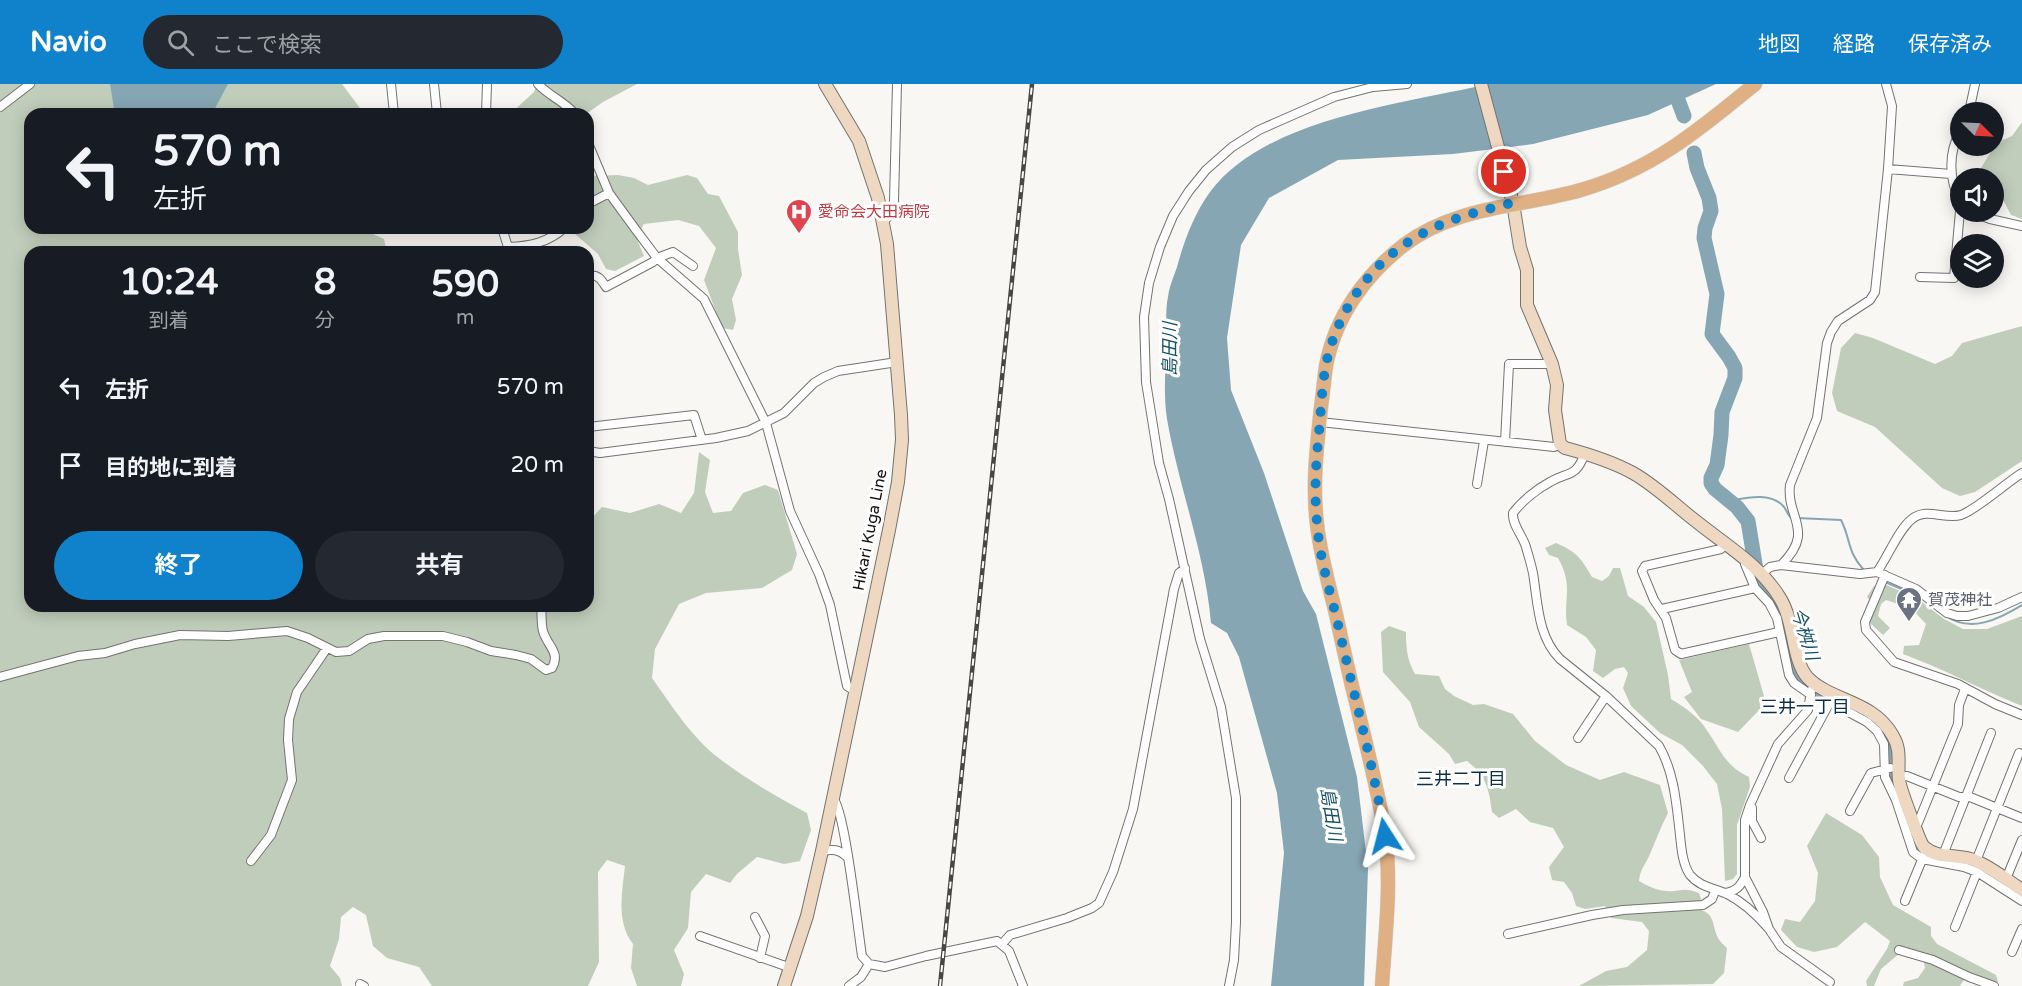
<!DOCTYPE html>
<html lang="ja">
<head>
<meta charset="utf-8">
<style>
  body { margin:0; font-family:"Varela Round","Noto Sans JP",sans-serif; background:#242831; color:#f1f3f6; height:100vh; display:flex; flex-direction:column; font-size:22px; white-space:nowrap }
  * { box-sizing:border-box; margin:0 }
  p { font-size:20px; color:#9ea1a6 }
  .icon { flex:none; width:33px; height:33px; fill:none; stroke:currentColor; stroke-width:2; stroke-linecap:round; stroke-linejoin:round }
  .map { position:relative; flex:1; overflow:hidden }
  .sheet { position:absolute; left:24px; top:162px; width:570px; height:366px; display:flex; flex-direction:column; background:#171b24; border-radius:18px; box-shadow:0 3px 15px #0003 }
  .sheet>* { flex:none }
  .banner { position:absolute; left:24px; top:24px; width:570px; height:126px; border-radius:18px; box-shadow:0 3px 15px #0003; background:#171b24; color:#f1f3f6; overflow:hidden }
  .needle { width:39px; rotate:114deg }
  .controls { position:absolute; left:1950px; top:18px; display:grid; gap:12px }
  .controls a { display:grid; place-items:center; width:54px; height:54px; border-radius:50%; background:#171b24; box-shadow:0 3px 15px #0003; font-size:30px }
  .pin { position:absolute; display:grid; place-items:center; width:51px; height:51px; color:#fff; margin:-26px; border:3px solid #fff; border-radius:50%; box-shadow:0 2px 6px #0007 }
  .me { position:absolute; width:66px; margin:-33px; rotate:351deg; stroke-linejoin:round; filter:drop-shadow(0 0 4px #0008) }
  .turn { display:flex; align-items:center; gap:21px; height:126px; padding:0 30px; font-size:27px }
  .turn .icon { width:78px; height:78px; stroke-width:2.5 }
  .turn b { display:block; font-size:42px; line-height:51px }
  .eta { display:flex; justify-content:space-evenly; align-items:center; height:102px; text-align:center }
  .eta b { font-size:36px; font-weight:700; line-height:42px }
  .cta { display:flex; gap:12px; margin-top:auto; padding:12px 30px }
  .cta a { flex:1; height:69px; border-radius:36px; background:#1082cb; color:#fff; font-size:24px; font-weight:700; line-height:69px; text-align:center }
  .cta a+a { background:#242831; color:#f1f3f6 }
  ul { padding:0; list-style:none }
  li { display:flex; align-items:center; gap:18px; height:78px; padding:0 30px }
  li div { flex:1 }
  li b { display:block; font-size:22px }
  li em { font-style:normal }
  header { display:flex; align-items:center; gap:36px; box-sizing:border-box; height:84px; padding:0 30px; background:#1082cb; color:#fff }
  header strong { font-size:28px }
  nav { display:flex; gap:33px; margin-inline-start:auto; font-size:21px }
  .search { width:420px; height:54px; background:#242831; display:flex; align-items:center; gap:15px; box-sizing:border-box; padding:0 21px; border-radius:33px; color:#9ea1a6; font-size:22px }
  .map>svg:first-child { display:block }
</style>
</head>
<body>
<header>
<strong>Navio</strong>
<div class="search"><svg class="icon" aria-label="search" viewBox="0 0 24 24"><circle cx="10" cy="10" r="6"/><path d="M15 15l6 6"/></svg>ここで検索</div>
<nav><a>地図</a><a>経路</a><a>保存済み</a></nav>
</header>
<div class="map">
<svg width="2022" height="902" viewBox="0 0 2022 902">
  <rect width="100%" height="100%" fill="#f8f7f3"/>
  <path fill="#c1cdbb" d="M0 0H342L360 24 362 30H30V144H360L384 155 387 168H30V522H588V438L602 423 630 429 659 420 681 429 694 409 699 368 710 376 705 408 713 429 731 427 743 409 765 401 778 406 797 470 792 486 762 504 706 509 679 520 655 565 652 594C672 622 692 654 720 675 747 696 778 713 807 729L811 746 800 777 784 780 757 773 737 790 730 799 706 790 691 808 688 844 674 866 684 890 681 902H637L631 884 633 860C616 838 622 809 625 782L607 776 598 788 599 878 588 902H432L419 883 387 874 373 862 366 831 353 823 341 833 339 855 330 882 340 894 342 902H0Z
    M537 0H637L603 18 586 30H510L534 8Z
    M2022 38V135L2011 131 1994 99V94H1990L1981 84 1996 59 2012 52Z
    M618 91 634 94 648 101 687 91 697 94 708 110 719 112 738 148V165L742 191 732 215 736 236 733 246 722 244 704 196 716 164 699 142 678 136 644 140 636 153 644 172 615 187 606 185 598 170 575 150 578 144H588V129L595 122 592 110 588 111V92Z
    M2022 242V377L1975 408 1960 412 1942 404 1875 343 1837 327 1832 309 1841 264 1855 249 1873 254 1935 280 1952 272 1962 259Z
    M1556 459C1577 468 1581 474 1592 493L1602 497 1609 492 1613 484H1620L1628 512 1644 523 1656 538 1668 591 1671 615C1684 623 1698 632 1706 645 1721 666 1724 681 1749 693L1750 703 1737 741V790L1733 795 1725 797 1722 725 1717 700 1703 682 1682 661 1660 649 1631 622 1623 604 1628 589 1624 583 1615 585 1603 594 1593 587 1596 566 1586 553 1567 541C1563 513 1574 503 1558 474L1549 471 1545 464Z
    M1886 501 1917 514 1944 535 1963 545H1987L2022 532V622C1982 606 1944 585 1903 570L1904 562 1919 561 1926 540 1911 524 1886 516 1881 520 1878 532 1890 544 1883 551 1870 539 1874 521 1867 513 1874 502Z
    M1389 542 1406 548C1406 564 1407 576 1415 590L1439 592 1445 605 1454 612 1473 621 1484 620 1513 630 1535 657 1566 681 1600 696 1624 688 1660 701 1668 729C1661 742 1656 756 1650 770 1646 780 1640 785 1639 797 1647 802 1656 806 1666 807 1680 809 1681 802 1699 809L1701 815 1698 825C1714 829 1712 838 1717 852 1719 857 1723 860 1727 864L1724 889 1713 900 1579 902 1606 887 1627 883 1647 866 1649 847 1642 838 1611 834 1605 822 1585 825 1576 822 1572 809 1564 798 1552 796 1549 783 1564 763 1553 744 1530 738 1516 725 1499 734 1492 728C1489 704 1486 692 1467 677L1455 680 1449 670 1419 643 1410 618 1383 588 1381 548Z
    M1749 560 1766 619 1738 648 1701 635 1684 613 1692 608 1679 576Z
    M1826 729 1862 751 1879 773 1880 793 1893 821 1931 843V852L1937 860 1996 891 1998 898 1973 891 1963 897 1960 902H1903L1904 898 1918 894 1925 884 1922 869 1906 864 1881 885 1874 902H1867L1866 897 1887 865 1890 857 1865 838 1837 863 1814 868 1797 863 1781 846 1785 835 1800 838 1815 817 1818 789 1807 762Z"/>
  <path fill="#86a6b4" d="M110 0H228L212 30H115Z
    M1488 0H1716L1648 31 1533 60 1453 70 1338 76 1269 114 1241 161 1227 254 1231 306 1264 389 1303 507 1316 530 1357 693 1368 785 1364 902H1271L1284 769 1277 709 1239 573 1227 549 1211 539C1205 469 1179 404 1167 335 1163 309 1166 281 1166 254 1167 241 1165 226 1168 213 1169 203 1174 192 1177 183 1184 157 1194 130 1210 108 1265 34 1403 20 1488 0Z"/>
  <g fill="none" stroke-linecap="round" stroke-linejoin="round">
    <path stroke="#86a6b4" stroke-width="2" d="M1729 417C1745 414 1771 407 1784 423 1787 427 1788 431 1791 434
      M1797 434 1841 436C1851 456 1847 467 1863 485
      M1885 498 1918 512
      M1945 531C1970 550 1999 535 2022 521"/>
    <path stroke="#86a6b4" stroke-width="15" d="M1672 0 1684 32
      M1694 69 1697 84 1709 114 1711 127 1705 144 1704 154 1717 210 1712 250 1729 273 1735 284V294L1722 328 1721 351 1717 381 1711 394V399L1715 405 1737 423 1748 437 1757 492C1763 507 1776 516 1782 531 1797 572 1777 589 1825 611
      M1868 634 1880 644 1889 657 1893 668 1891 698 1900 715"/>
    <defs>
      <path id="street" d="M391 0 394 30
        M434 0 437 30
        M538 0C549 12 564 17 575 30
        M0 23 30 0
        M1969 28 1975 0
        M486 30 487 0
        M1960 48C1948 69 1949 96 1960 117
        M588 59 609 109 636 146 657 174 704 215 766 339 790 427 819 490 830 521 847 602 855 607
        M1888 85 1951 90
        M588 120 609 109
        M1971 128 1990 135 2022 142
        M883 139 891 129 894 117 897 0
        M502 144 508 163C529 162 548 159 564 144
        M588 192C598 190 601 195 606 203L653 178 657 174 673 168 693 182
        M1920 193 1954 194 1960 127
        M588 240V251
        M1320 338 1554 363 1560 360
        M588 343 694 331 702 356
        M1505 358 1509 280H1552
        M588 367 600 369 716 354 748 347 784 329 814 299 824 293 838 287 897 278
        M1585 369C1576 394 1569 387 1550 398 1537 405 1522 417 1513 429 1512 441 1523 452 1526 463 1529 474 1533 485 1534 496 1538 523 1539 554 1560 575L1606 612 1659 662C1673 686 1676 715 1679 742 1681 757 1681 778 1690 791 1700 803 1714 804 1727 810 1743 818 1757 831 1769 845
        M1477 400 1484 357
        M1725 459 1721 465 1645 482 1642 487 1654 516 1666 534 1675 566 1681 570 1779 548
        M1746 476 1745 480 1755 504 1769 519 1777 534 1789 591 1794 599 1811 611
        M1781 481C1816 447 1786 434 1790 401L1817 334 1827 259 1831 248 1838 237 1870 216 1875 208 1888 85 1892 22 1886 0
        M1877 488C1888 473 1898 446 1912 435 1927 423 1945 436 1961 431 1976 426 2006 399 2022 389
        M1763 489 1770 483 1781 481 1860 490 1877 488 1916 505 1947 529 1957 532H1968L1998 524 2022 513
        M1885 491 1865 538 1866 546 1894 578 1958 600 1995 620 2022 631
        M1662 525 1755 504
        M0 593 78 572 105 569 135 560 180 551 228 552 287 547 308 554 336 568 349 567 368 555 384 552H443L467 558 491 567 516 571 531 575 546 586 552 584C561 568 547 562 543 547 541 540 542 530 541 522
        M1815 600 1811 607 1808 626 1778 660 1750 721 1745 736V793L1763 828 1769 845 1781 863 1830 898
        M1578 654 1606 612
        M1898 693 1907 692 1959 713H1970L2022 734
        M1789 694 1830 618 1867 638 1877 647 1884 660 1885 693 1896 716 1913 768 1922 775 1964 783 1977 788 2022 817
        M833 714C845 725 858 847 862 872L869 880 885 883 926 872 997 857 1009 867 1023 902
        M1752 724V737L1761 754
        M1850 727 1871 689 1890 684
        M1914 741 1918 739 1958 640 1959 621 1965 605
        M822 767C833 765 839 765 847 773
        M1943 771 1991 649
        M251 777 271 751 292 696 288 656 289 635 297 608 327 564
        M1976 777 2019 669
        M2006 795 2022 756
        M1725 809C1736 807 1740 803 1745 793
        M1905 817 1924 771
        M755 833 765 852 760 874
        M1955 843 1977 788
        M1508 850 1592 831 1623 826 1703 821 1712 815 1715 807
        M700 852 791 884
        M1002 860 1010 851 1067 834 1092 824 1099 819 1113 788 1133 725 1174 505 1179 489 1185 484
        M1899 866 1933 876 1969 893 1994 902
        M2012 868 2022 845
        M360 900 364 902
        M849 902 861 893 869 880
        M1229 902 1234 876 1236 838V714L1221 623 1200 555 1169 415 1159 379 1146 298 1144 233 1149 199 1160 163 1173 132 1189 107 1206 86 1232 63 1259 46 1334 13 1373 3 1407 0"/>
      <path id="secondary" d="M1481 0 1513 119 1520 163 1527 186V221L1552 280 1557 301 1555 326 1560 360 1565 364C1588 370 1611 377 1633 389 1656 402 1676 422 1697 438 1727 462 1760 481 1780 514 1795 538 1792 577 1808 594 1832 618 1873 616 1893 652 1902 667 1897 680 1899 696 1900 704 1920 759 1924 763 1938 776 1960 769 1976 777 1992 784 2007 796 2022 806
        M784 902 807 832 822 767 889 446 898 398 902 356 901 331 887 160 878 114 859 57 825 0"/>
      <path id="primary" d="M1382 902C1385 852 1392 800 1385 750 1378 705 1366 661 1356 618 1348 587 1342 557 1335 526 1328 498 1320 469 1317 440 1312 401 1317 361 1321 323 1323 309 1324 296 1326 282 1335 233 1365 191 1404 161 1455 122 1522 123 1581 106 1653 85 1699 46 1755 0"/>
    </defs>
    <use href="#street" stroke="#747370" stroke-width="10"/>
    <use href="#secondary" stroke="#747370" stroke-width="14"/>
    <use href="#primary" stroke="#d5d5d5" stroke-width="15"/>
    <use href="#street" stroke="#fff" stroke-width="8"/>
    <use href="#secondary" stroke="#efd8c1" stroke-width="12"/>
    <use href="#primary" stroke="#dfb083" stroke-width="14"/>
    <defs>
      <path id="rail" d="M940 902 1032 0"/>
    </defs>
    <use href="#rail" stroke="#484746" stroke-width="4.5"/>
    <use href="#rail" stroke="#fff" stroke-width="2" stroke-dasharray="7" stroke-linecap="butt"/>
  </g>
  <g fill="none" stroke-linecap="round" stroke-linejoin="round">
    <path stroke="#1082cb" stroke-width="10" stroke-dasharray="0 18" d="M1385 752C1373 679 1353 608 1337 536 1329 504 1319 471 1317 438 1314 408 1316 378 1319 348 1321 326 1322 302 1326 280 1336 233 1366 185 1407 159 1439 137 1476 128 1512 119L1504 88"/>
  </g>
  <defs>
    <symbol id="hospital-pin" viewBox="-11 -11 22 30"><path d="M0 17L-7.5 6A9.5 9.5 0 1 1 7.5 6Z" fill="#e0444e" stroke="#fff"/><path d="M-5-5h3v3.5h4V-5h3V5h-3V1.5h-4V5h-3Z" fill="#fff"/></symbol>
    <symbol id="temple-pin" viewBox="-11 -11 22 30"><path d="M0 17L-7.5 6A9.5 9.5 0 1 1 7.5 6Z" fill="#6b7280" stroke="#fff"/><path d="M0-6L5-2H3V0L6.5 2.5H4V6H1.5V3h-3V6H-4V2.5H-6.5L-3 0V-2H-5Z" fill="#fff"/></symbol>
  </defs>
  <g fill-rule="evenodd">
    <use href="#hospital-pin" x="784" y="113" width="30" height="40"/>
    <use href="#temple-pin" x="1894" y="501" width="30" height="40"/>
  </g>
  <g text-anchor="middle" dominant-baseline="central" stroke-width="6" stroke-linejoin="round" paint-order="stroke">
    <g font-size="16" fill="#be3a42" stroke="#fff" text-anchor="start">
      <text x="818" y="128">愛命会大田病院</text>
    </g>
    <g font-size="16" fill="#151413" stroke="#fff">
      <text transform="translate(870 446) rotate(-79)">Hikari Kuga Line</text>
    </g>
    <g font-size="16" fill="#5b616d" stroke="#fff" text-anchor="start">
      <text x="1928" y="516">賀茂神社</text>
    </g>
    <g font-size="18" font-style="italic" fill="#165369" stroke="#fff">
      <text transform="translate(1170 265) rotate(-90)">島田川</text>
      <text transform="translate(1805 550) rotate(73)">今桝川</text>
      <text transform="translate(1331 730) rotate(80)">島田川</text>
    </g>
    <g font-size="18" fill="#0f2f49" stroke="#fff">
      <text x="1805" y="623">三井一丁目</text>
      <text x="1461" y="695">三井二丁目</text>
    </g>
  </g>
</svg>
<div class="controls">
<a><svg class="needle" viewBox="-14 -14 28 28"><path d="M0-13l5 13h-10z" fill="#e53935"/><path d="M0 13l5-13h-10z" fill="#9ea1a6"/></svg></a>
<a><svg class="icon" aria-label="sound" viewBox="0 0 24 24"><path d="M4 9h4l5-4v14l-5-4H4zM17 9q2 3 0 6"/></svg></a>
<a><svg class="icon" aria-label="layers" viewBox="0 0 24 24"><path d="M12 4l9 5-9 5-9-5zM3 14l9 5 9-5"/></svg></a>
</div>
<div class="pin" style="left:1504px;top:88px;background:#d93025"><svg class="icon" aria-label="arrive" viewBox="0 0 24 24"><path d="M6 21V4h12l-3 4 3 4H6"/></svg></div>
<svg class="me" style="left:1385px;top:752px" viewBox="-20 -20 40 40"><path d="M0-17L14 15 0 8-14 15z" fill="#1082cb" stroke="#fff" stroke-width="4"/></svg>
<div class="banner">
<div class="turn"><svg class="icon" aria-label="left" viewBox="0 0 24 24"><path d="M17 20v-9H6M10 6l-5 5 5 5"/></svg><div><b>570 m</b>左折</div></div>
</div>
<section class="sheet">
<div class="eta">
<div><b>10:24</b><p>到着</p></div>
<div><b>8</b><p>分</p></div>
<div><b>590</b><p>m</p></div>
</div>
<ul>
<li><svg class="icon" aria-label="left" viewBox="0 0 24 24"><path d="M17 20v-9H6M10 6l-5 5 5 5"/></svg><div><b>左折</b></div><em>570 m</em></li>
<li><svg class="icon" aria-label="arrive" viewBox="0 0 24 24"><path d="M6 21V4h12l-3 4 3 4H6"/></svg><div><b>目的地に到着</b></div><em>20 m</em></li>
</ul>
<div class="cta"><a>終了</a><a>共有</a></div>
</section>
</div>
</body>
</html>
